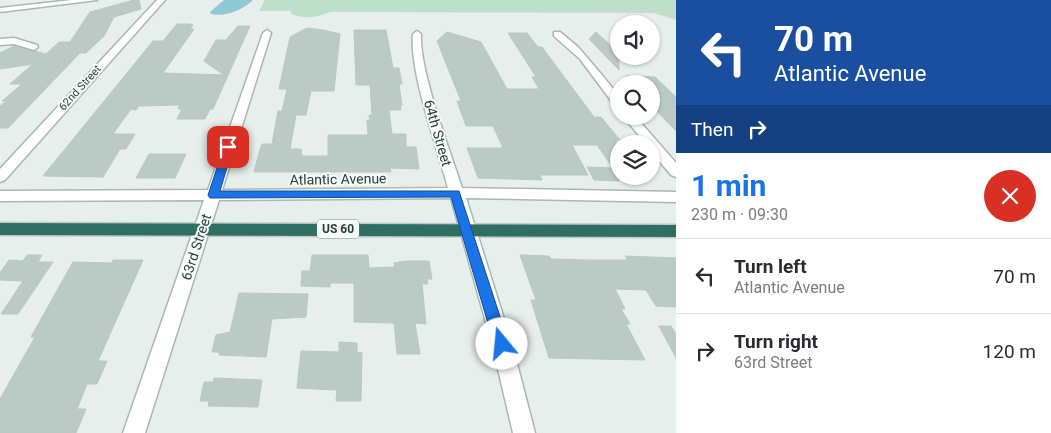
<!DOCTYPE html>
<html lang="en">
<head>
<meta charset="utf-8">
<style>
  body { margin:0; font-family:Roboto,sans-serif; background:#f2f2f3; color:#2b2b33; height:100vh; display:flex; flex-direction:column; font-size:19px; white-space:nowrap }
  * { box-sizing:border-box; margin:0 }
  p { font-size:16px; color:#7c7c81 }
  .icon { flex:none; width:28px; height:28px; fill:none; stroke:currentColor; stroke-width:2; stroke-linecap:round; stroke-linejoin:round }
  .map { position:relative; flex:1; overflow:hidden }
  .details { display:flex; flex-direction:column; background:#fff; width:375px }
  .details>* { flex:none }
  .top-card { background:#1a4fa0; color:#fff; overflow:hidden }
  .controls { position:absolute; left:610px; top:15px; display:grid; gap:10px }
  .controls a { display:grid; place-items:center; width:50px; height:50px; border-radius:50%; background:#fff; box-shadow:0 1px 4px #0004; font-size:25px }
  .pin { position:absolute; display:grid; place-items:center; width:42px; height:42px; color:#fff; margin:-21px; border-radius:10px; box-shadow:0 2px 8px #0006 }
  .me { position:absolute; width:55px; margin:-28px; rotate:343deg; stroke-linejoin:round; filter:drop-shadow(0 0 4px #0008) }
  .turn { display:flex; align-items:center; gap:18px; height:105px; padding:0 15px; font-size:22px }
  .turn .icon { width:65px; height:65px; stroke-width:2.5 }
  .turn b { display:block; font-size:35px; line-height:42px }
  .then { display:flex; align-items:center; height:48px; padding:0 15px; background:#0003; gap:10px; font-size:19px }
  .round { display:grid; place-items:center; flex:none; width:52px; height:52px; border-radius:26px; background:#f2f2f3 }
  .headline { display:flex; align-items:center; justify-content:space-between; height:85px; padding:0 15px }
  h1 { font-size:30px; font-weight:700; line-height:38px; color:#1a73e8 }
  ul { padding:0; list-style:none }
  li { display:flex; align-items:center; gap:15px; height:75px; padding:0 15px; border-top:1px solid #e1e1e2 }
  li div { flex:1 }
  li b { display:block; font-size:19px }
  li em { font-style:normal }
  main { display:flex; flex:1; min-height:0 }
  .map>svg:first-child { display:block }
</style>
</head>
<body>
<main>
<div class="map">
<svg width="676" height="433" viewBox="0 0 676 433">
  <rect width="100%" height="100%" fill="#e6efeb"/>
  <path fill="#bfe0c8" d="M265 0H676V20L654 13 331 12C317 17 306 20 291 14V11H259Z"/>
  <path fill="#8ec9d4" d="M224 0H253C243 10 226 17 211 14L210 12Z"/>
  <path fill="#bbcac4" stroke="#b8c9c2" d="M134 0H139L141 9 114 17 104 36 86 53H80L8 128H0V106L6 101H2L22 84H10L33 64 0 69V53L14 46 46 54 59 42H70L90 12Z
    M177 24H190L193 25 190 29H194L163 73 224 75 204 61 216 40H226L238 26H250L213 109H210L205 119H177L182 109H178L180 105 139 106 136 110 131 109 113 134H135L126 149H120L103 177 43 176 153 41H163Z
    M307 28 323 30 340 34 334 91H311L306 115H296L290 149H301L302 156H328V135H368L367 120H370L369 115H372L370 85H356L354 30H386L393 68H399L402 84H399L402 106H400L401 110H389L392 134H406V147H416L419 169 390 168 391 172H254L260 149 262 144H272L278 111H282L287 89H279L290 37Z
    M447 32 481 42 507 89H539L532 77H536L508 33H527L538 47H542L594 117H601L620 140H615L619 145V181L594 180 587 167 613 168 597 145H572L588 175H540L542 180 478 178 467 148H503L493 126H466L457 101H461L437 41Z
    M596 32 619 53V70L589 39Z
    M626 76 655 77 676 97V131L651 105V84H633Z
    M149 154H186L175 178H136Z
    M27 255H42L38 262H53L18 314H1L23 281 0 280V273L9 260 23 261Z
    M312 255H368L369 268 395 267 394 263 405 261H429L432 279H427L428 284H422L426 324 415 323 420 354H397L394 323 354 322V283H330V287L301 286 302 271H310Z
    M520 255 549 256 551 259 589 260H628L625 256 676 258V307L656 306 646 290 615 289 625 309H621L630 324H626L645 360 549 358 531 300H536Z
    M113 260H143L98 361H107L97 384H87L77 409H86L76 433H0V399L35 337H31L73 262 112 263Z
    M239 293 308 294 306 317 272 319 266 357 219 355V352H212L216 335 230 332Z
    M659 326H671L676 334V358Z
    M339 342 357 343V352L362 353 361 401H336L337 390 297 388 301 351 339 352Z
    M214 378 262 380 258 407 208 406 209 401H200L204 382H213Z"/>
  <g fill="none" stroke-linecap="round" stroke-linejoin="round">
    <defs>
      <path id="street" d="M72 0H97L0 12V8Z
        M157 0H165L5 180 0 182V169Z
        M267 30 271 33 222 190 448 188C438 150 409 71 413 34L417 31 421 34C419 71 450 150 462 188L676 192V202L466 198 512 344 535 433H513L492 344 451 198 219 200 145 433H123L204 200 0 201V191L208 190 263 33Z
        M554 32H560L578 47 601 74 619 96V107L615 106 580 59 554 36Z
        M14 38 37 45 38 47 34 50 14 44 0 45V39Z
        M623 116H635L676 163V177L671 175 651 151V144H646Z"/>
      <path id="highway" d="M0 223 676 225V237L0 235Z"/>
    </defs>
    <use href="#street" stroke="#a8b8b2" stroke-width="3"/>
    <use href="#highway" stroke="#c2cac8" stroke-width="3"/>
    <use href="#street" fill="#fff" fill-rule="evenodd"/>
    <use href="#highway" fill="#2f6f62" fill-rule="evenodd"/>
  </g>
  <path fill="#1a73e8" stroke="#114b97" d="M228 144 233 147 220 191H459L509 344 507 349 502 352 496 349 494 344 451 197 210 198 208 195 224 147Z"/>
  <g text-anchor="middle" dominant-baseline="central" stroke-width="4" stroke-linejoin="round" paint-order="stroke">
    <g font-size="11" fill="#24423a" stroke="#f7fbf9">
      <text transform="translate(80 88) rotate(-48)">62nd Street</text>
    </g>
    <rect fill="#f7fbf9" stroke="#637a73" stroke-width="1" x="317" y="219.5" width="42" height="19" rx="4"/>
    <g font-size="12" font-weight="bold" fill="#24423a">
      <text x="338" y="229">US 60</text>
    </g>
    <g font-size="14" fill="#24423a" stroke="#f7fbf9">
      <text transform="translate(438 133) rotate(74)">64th Street</text>
      <text transform="translate(338 179) rotate(-1)">Atlantic Avenue</text>
      <text transform="translate(196 247) rotate(-72)">63rd Street</text>
    </g>
  </g>
</svg>
<div class="controls">
<a><svg class="icon" aria-label="sound" viewBox="0 0 24 24"><path d="M4 9h4l5-4v14l-5-4H4zM17 9q2 3 0 6"/></svg></a>
<a><svg class="icon" aria-label="search" viewBox="0 0 24 24"><circle cx="10" cy="10" r="6"/><path d="M15 15l6 6"/></svg></a>
<a><svg class="icon" aria-label="layers" viewBox="0 0 24 24"><path d="M12 4l9 5-9 5-9-5zM3 14l9 5 9-5"/></svg></a>
</div>
<div class="pin" style="left:228px;top:147px;background:#d93025"><svg class="icon" aria-label="arrive" viewBox="0 0 24 24"><path d="M6 21V4h12l-3 4 3 4H6"/></svg></div>
<svg class="me" style="left:502px;top:344px" viewBox="-20 -20 40 40"><circle r="19" fill="#fff"/><path d="M0-13L10 11 0 6-10 11z" fill="#1a73e8"/></svg>
</div>
<section class="details">
<div class="top-card">
<div class="turn"><svg class="icon" aria-label="left" viewBox="0 0 24 24"><path d="M17 20v-9H6M10 6l-5 5 5 5"/></svg><div><b>70 m</b>Atlantic Avenue</div></div>
<div class="then">Then<svg class="icon" aria-label="right" viewBox="0 0 24 24"><path d="M7 20v-9h11M14 6l5 5-5 5"/></svg></div>
</div>
<div class="headline"><div><h1>1 min</h1><p>230 m · 09:30</p></div><a class="round" style="background:#d93025;color:#fff"><svg class="icon" aria-label="close" viewBox="0 0 24 24"><path d="M6 6l12 12M18 6L6 18"/></svg></a></div>
<ul>
<li><svg class="icon" aria-label="left" viewBox="0 0 24 24"><path d="M17 20v-9H6M10 6l-5 5 5 5"/></svg><div><b>Turn left</b><p>Atlantic Avenue</p></div><em>70 m</em></li>
<li><svg class="icon" aria-label="right" viewBox="0 0 24 24"><path d="M7 20v-9h11M14 6l5 5-5 5"/></svg><div><b>Turn right</b><p>63rd Street</p></div><em>120 m</em></li>
</ul>
</section>
</main>
</body>
</html>
